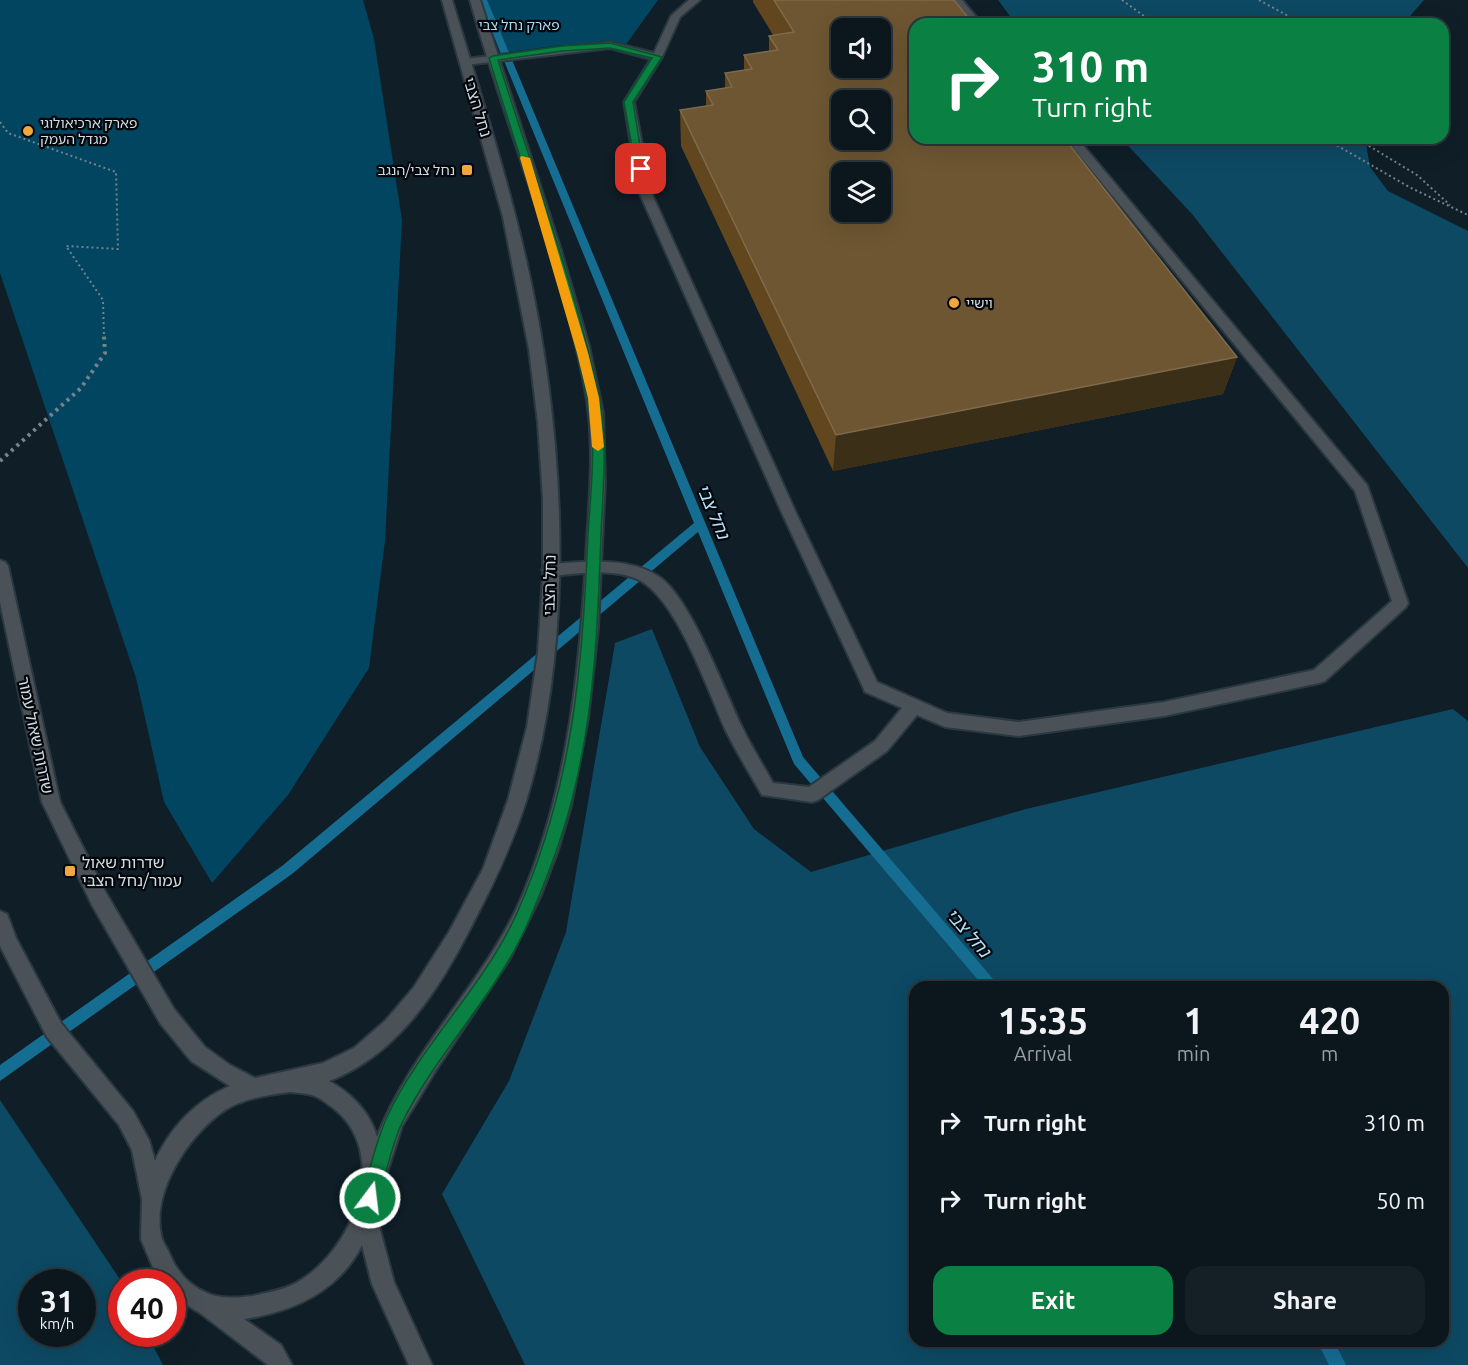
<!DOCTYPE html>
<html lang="en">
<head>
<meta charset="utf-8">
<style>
  body { margin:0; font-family:Ubuntu,"Noto Sans Hebrew",sans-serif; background:#141f26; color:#f1f3f6; height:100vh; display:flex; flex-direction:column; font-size:22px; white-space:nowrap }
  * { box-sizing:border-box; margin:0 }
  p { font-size:20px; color:#9a9fa4 }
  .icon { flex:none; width:33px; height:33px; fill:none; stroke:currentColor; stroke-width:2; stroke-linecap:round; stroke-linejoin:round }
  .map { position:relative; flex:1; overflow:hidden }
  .sheet { position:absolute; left:909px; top:981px; width:540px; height:366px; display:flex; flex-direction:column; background:#0b161d; border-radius:18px; box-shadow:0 6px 24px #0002,0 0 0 2px #2b353b }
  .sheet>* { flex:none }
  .hud { position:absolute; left:909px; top:18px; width:540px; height:126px; border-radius:18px; box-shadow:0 6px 24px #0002,0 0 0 2px #2b353b; background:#0b8043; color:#fff; overflow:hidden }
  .fabs { position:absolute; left:831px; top:18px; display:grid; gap:12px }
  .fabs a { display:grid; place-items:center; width:60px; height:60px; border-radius:12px; background:#0b161d; box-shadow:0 6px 24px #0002,0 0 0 2px #2b353b; font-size:30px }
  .speed { position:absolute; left:18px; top:1269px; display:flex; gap:12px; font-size:30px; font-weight:700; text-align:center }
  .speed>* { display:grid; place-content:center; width:78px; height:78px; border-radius:50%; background:#0b161d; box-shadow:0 6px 24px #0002,0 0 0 2px #2b353b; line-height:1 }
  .speed small { font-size:15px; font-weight:400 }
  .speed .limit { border:9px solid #d22; background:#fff; color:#111 }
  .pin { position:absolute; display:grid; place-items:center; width:51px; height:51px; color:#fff; margin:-26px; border-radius:12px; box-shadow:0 3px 9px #0006 }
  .me { position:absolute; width:66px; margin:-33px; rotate:15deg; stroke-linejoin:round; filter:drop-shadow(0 0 4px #0008) }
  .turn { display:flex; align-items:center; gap:21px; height:126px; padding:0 24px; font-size:27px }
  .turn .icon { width:78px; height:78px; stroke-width:2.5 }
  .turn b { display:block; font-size:42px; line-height:51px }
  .eta { display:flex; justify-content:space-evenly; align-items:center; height:102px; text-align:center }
  .eta b { font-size:36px; font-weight:700; line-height:42px }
  .cta { display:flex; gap:12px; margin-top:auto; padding:12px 24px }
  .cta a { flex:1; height:69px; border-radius:18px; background:#0b8043; color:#fff; font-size:24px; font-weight:700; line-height:69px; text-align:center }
  .cta a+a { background:#141f26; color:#f1f3f6 }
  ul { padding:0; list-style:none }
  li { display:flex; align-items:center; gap:18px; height:78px; padding:0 24px }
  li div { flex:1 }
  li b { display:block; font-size:22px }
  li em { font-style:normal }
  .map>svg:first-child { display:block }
</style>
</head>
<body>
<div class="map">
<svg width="1468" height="1365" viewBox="0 0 1468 1365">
  <rect width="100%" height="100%" fill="#0f1e27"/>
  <path fill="#024560" d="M0 0H363L374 39 402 220 385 541 369 668 288 795 212 883 164 802 136 678 0 273Z
    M482 0H658L625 46 563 45 500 53Z"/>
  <path fill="#0d4963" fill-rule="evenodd" d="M998 0H1424L1403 24H1016Z
    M1121 138H1365L1370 167 1388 191 1468 231V568L1192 214Z
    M652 629 700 747 754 829 811 872 1026 809 1453 709 1468 721V1365H525L442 1194 509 1081 566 932 615 643ZM915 987H1443V1341H915Z
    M0 1100 119 1278 122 1283V1334H147L163 1365H0ZM32 1282H82V1334H32Z"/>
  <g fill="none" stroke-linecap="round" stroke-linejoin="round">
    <path fill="#166d92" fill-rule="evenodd" d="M479 0H487L803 757 1000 987H984L794 764 698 532 292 874 0 1081V1065L282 866 694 523Z
      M1317 1341H1334L1346 1365H1329Z"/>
    <defs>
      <path id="service" d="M689 0H700L680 17 662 57 634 102 651 192 796 513 877 682 947 713 1019 722 1164 702 1314 670 1392 601 1355 491 1065 138H1077L1367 485 1408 603 1406 607 1325 681 1319 683 1164 716 1019 736 945 727 917 715 887 751 818 800 812 802 762 795C750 774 737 753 726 731 708 691 676 596 637 579 611 568 577 574 550 576L545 574 542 570 545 566 550 564C585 562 626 556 658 576 690 596 724 690 742 727 751 746 763 765 773 783L809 787 875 741 902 708 865 692 863 687 782 513 639 192 624 102 651 59 610 48 465 65 460 62 465 59 610 42 654 53 671 16Z
        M952 0H962L982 24H972Z"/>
      <path id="tertiary" d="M442 0H452C478 86 506 172 526 260 564 427 577 636 526 801 512 845 493 885 472 925 440 988 398 1055 329 1081 351 1093 370 1112 377 1137 411 1048 487 981 523 894 570 781 581 659 587 539 590 493 594 446 587 400 564 265 507 132 470 0H480L560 247 589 346 603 413 605 482 598 628 588 718 571 806 558 850 541 895 509 960 436 1070 402 1126 383 1185 376 1215 394 1282 432 1365H409L372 1284 362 1245C339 1291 293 1312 244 1319L281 1345 292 1365H268L200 1313 172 1296V1282H159L141 1239 142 1199 132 1150 119 1125 47 1037 0 946V911L7 914 16 938 61 1023 133 1111 149 1140 155 1161C170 1128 196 1100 230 1086L191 1061 160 1023 92 905 42 802 0 602V560L5 562 8 566 60 802 106 893 174 1009 205 1047 230 1065 255 1078 323 1063 354 1048 386 1020 414 987 449 932 483 869 508 800 527 727 538 652 543 575V499L538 423 529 349 503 217ZM290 1092C298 1093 309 1093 317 1097 322 1099 327 1104 332 1107 393 1154 353 1251 296 1283 283 1290 267 1293 252 1296 238 1298 220 1299 207 1293 190 1286 177 1272 170 1255 168 1250 164 1244 162 1239 149 1194 189 1134 225 1110 244 1098 268 1095 290 1092Z"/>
    </defs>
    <use href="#service" stroke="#2a3841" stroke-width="4"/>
    <use href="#tertiary" stroke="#2a3841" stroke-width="4"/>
    <path stroke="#76838a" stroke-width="2" stroke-dasharray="2 3" stroke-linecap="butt" d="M1122 0 1155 24
      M1259 0 1290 17 1294 24
      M0 122 8 133 116 172 118 249 66 246 103 300 104 337
      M1324 138 1411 188 1468 215
      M1356 138 1417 175 1450 205"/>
    <path stroke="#76838a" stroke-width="4" stroke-dasharray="3 4.5" stroke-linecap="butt" d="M0 461 81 388 105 353 104 336"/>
    <use href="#service" fill="#4b5257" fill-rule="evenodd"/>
    <use href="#tertiary" fill="#4b5257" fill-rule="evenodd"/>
  </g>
  <path fill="#62461d" d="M753 0H954L1237 357 1223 394 833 471 681 146 680 110 706 106V91L725 88V73L744 70V55L769 51V36L773 35 753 2Z"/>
  <path fill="#3c2f18" d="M1237 357 1223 394 833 471 836 435Z"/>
  <path fill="#6e5632" stroke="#7e6b4d" stroke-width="1.5" fill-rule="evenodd" d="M774 0H954L973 24H915V138H1064L1237 357 836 435 680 110 713 105 706 91 732 87 725 73 752 69 744 55 778 50 769 36 794 32ZM842 28H880V68H842ZM842 100H880V140H842ZM842 172H880V212H842Z"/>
  <path fill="#0b8043" stroke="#07532c" stroke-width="1.5" d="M610 43 662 57 633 102 644 171 636 169 624 102 652 58 610 48 562 51 498 60C533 171 574 283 599 396 608 441 603 489 601 535 598 620 595 704 575 787 565 832 548 876 530 918 499 993 437 1051 402 1123 391 1146 386 1174 379 1198L376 1205 370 1207 364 1205 361 1198C370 1172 375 1143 387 1117 421 1044 484 987 517 913 573 786 582 671 588 535 591 489 597 441 587 396 563 281 523 170 489 58L493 56 562 46Z"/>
  <path fill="#f59e0b" d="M521 156 530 158 588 353 599 398 604 447 598 451 592 447 588 398 577 353 520 158Z"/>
  <g fill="#efa73e" stroke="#03070b" stroke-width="2">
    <circle cx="28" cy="131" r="6"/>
    <rect x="461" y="164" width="12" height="12" rx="3"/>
    <circle cx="954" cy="303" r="6"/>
    <rect x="64" y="865" width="12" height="12" rx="3"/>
  </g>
  <g text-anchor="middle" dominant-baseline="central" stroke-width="4.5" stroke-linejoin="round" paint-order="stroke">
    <g font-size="14" fill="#a9d7f2" stroke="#03070b">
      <text x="519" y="25">פארק נחל צבי</text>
    </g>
    <g font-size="14" fill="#d1dbe1" stroke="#03070b" text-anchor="start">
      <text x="40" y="123">פארק ארכיאולוגי<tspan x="40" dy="16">מגדל העמק</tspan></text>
      <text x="455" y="170" text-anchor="end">נחל צבי/הנגב</text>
      <text x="966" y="303">וישיי</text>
    </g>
    <g font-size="16" fill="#d1dbe1" stroke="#03070b">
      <text transform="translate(478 107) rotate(73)">נחל הצבי</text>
      <text transform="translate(549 585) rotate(-89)">נחל הצבי</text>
      <text transform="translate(36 735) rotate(78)">שדרות שאול עמור</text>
    </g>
    <g font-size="16" fill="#d1dbe1" stroke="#03070b" text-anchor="start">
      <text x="82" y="862">שדרות שאול<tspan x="82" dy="18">עמור/נחל הצבי</tspan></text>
    </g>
    <g font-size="18" font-style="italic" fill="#b3e1fc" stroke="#03070b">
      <text transform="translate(714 511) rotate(67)">נחל צבי</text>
      <text transform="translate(969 932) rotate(49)">נחל צבי</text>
    </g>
  </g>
</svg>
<div class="fabs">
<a><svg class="icon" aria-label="sound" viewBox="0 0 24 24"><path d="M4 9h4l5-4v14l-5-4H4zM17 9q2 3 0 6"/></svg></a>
<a><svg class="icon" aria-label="search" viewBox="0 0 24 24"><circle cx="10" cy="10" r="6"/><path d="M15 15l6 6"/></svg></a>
<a><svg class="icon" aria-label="layers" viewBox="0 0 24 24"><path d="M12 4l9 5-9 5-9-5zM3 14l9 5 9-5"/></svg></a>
</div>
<div class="speed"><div>31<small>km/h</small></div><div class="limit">40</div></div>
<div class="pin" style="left:641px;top:169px;background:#d93025"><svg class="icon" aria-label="arrive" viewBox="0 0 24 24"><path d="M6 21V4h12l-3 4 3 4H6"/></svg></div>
<svg class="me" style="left:370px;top:1198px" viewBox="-20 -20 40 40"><circle r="17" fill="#0b8043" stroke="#fff" stroke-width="3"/><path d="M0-11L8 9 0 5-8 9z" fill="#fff"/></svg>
<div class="hud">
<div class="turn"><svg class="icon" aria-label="right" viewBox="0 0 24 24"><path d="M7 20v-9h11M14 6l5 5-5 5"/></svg><div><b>310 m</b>Turn right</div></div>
</div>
<section class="sheet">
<div class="eta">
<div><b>15:35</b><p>Arrival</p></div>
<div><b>1</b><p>min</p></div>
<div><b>420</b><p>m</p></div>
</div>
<ul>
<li><svg class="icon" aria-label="right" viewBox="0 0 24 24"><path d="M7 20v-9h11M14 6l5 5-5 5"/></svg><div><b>Turn right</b></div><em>310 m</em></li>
<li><svg class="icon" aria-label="right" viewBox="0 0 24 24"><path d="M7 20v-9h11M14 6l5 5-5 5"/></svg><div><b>Turn right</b></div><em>50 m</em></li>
</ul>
<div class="cta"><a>Exit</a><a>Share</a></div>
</section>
</div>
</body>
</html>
